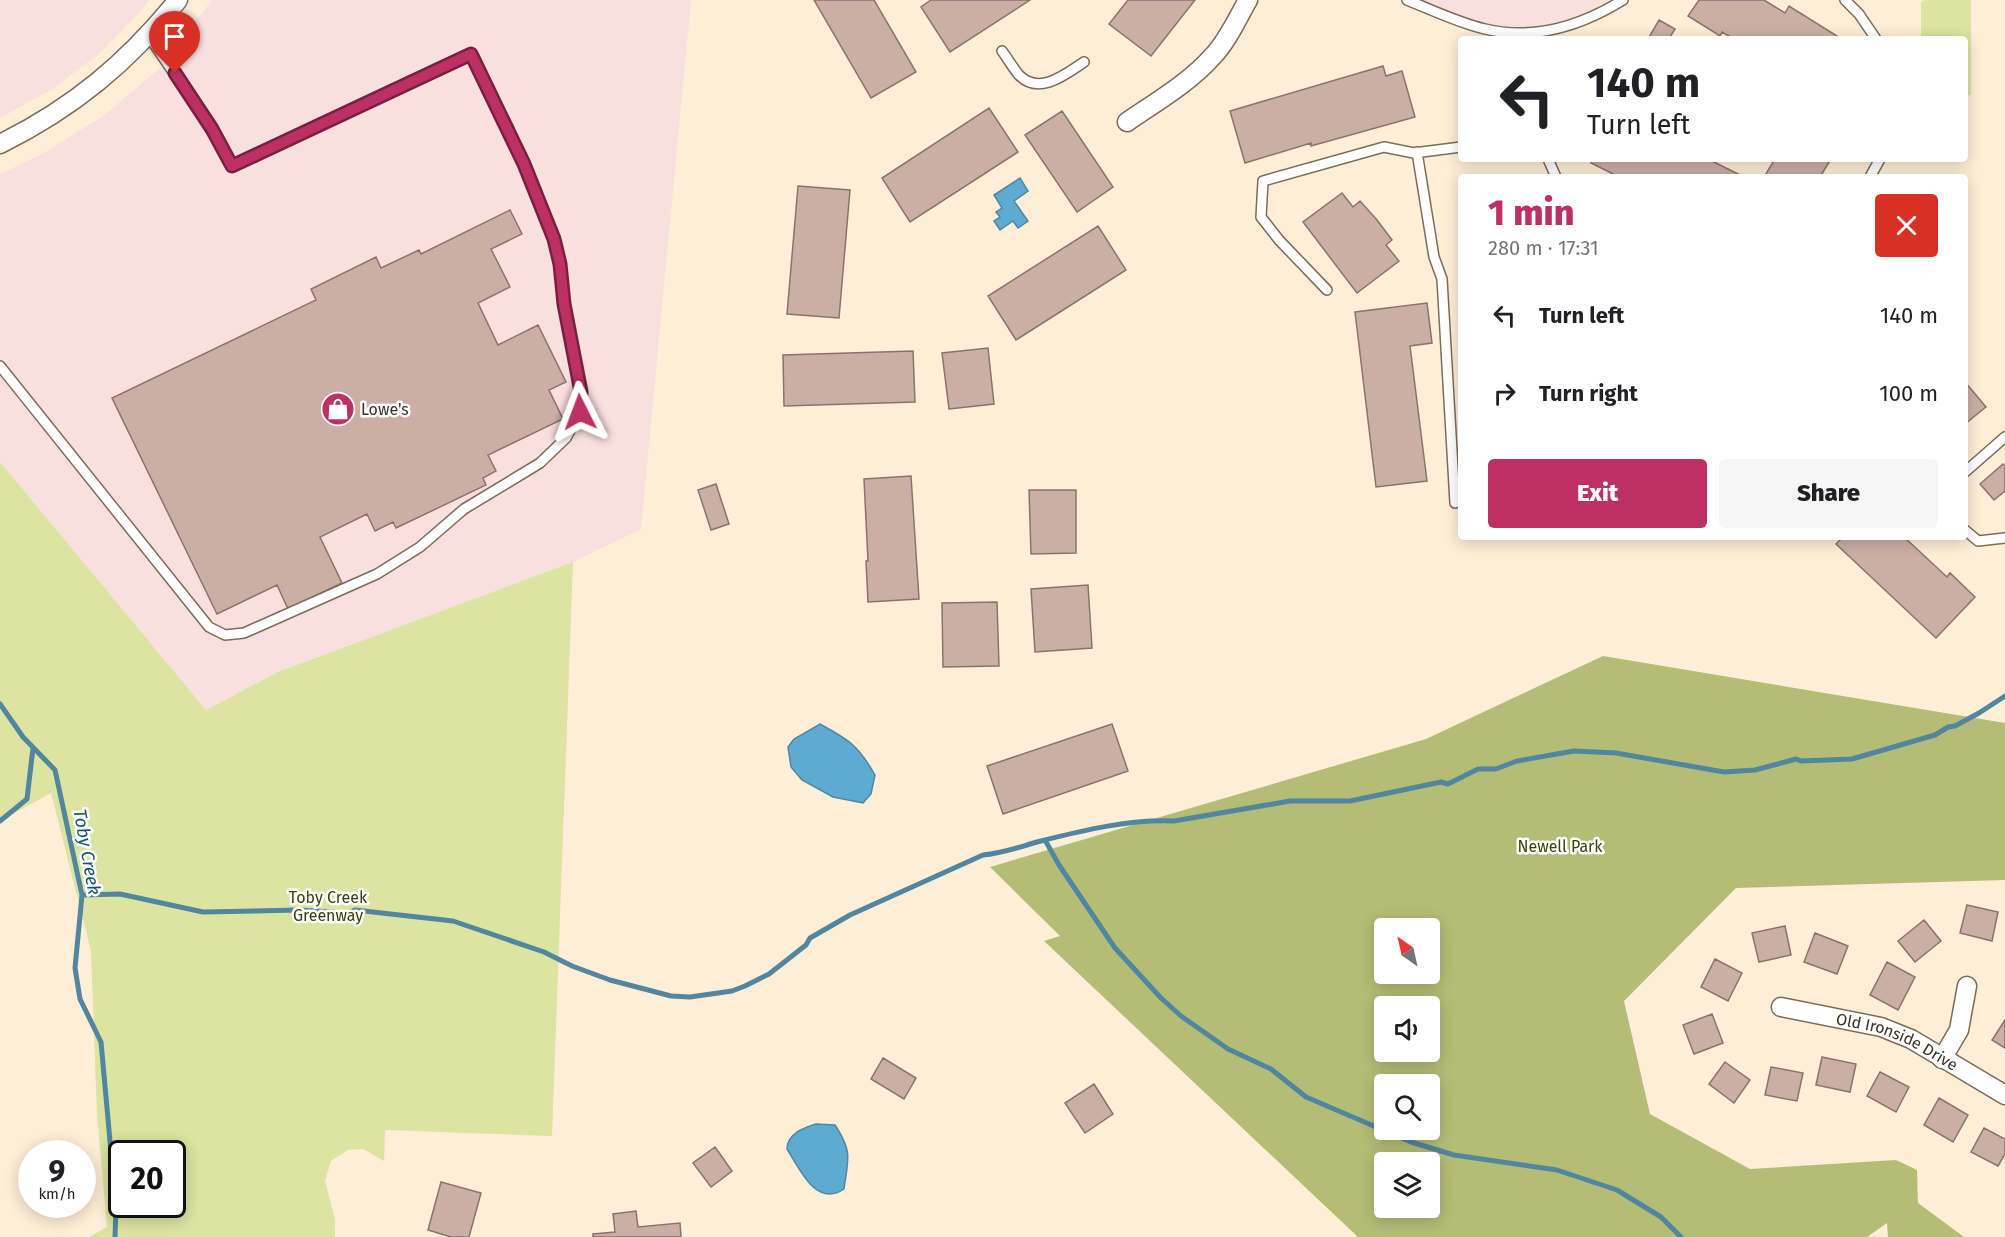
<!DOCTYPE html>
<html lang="en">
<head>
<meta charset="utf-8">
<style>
  body { margin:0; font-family:"Fira Sans",sans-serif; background:#f6f6f6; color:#202124; height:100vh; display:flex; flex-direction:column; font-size:22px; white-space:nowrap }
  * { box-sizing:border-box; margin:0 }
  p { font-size:20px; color:#757577 }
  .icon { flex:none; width:33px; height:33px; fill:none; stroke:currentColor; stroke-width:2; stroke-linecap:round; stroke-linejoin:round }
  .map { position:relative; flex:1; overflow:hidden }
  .side { position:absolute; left:1458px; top:174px; width:510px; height:366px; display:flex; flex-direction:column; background:#fff; border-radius:6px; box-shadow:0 3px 15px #0003 }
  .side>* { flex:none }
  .banner { position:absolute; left:1458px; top:36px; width:510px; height:126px; border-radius:6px; box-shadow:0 3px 15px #0003; background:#fff; color:#202124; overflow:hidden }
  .needle { width:39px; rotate:326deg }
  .tools { position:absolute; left:1374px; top:918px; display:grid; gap:12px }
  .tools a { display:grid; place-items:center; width:66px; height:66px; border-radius:6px; background:#fff; box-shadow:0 3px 15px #0003; font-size:30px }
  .speed { position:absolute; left:18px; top:1140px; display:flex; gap:12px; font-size:30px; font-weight:700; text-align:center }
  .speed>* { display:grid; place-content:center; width:78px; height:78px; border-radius:50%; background:#fff; box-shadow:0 3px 15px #0003; line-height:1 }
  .speed small { font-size:15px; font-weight:400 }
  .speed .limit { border:3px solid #111; border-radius:9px; background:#fff; color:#111 }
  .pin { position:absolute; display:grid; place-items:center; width:51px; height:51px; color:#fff; margin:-62px -26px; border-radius:50% 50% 50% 0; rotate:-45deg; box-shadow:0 0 6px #0007 }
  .pin .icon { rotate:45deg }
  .me { position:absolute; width:66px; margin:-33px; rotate:357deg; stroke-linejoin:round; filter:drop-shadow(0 0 4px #0008) }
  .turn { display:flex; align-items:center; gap:21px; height:126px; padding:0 30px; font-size:27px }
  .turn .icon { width:78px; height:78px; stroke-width:2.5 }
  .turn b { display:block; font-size:42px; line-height:51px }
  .round { display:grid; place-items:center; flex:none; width:63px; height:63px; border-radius:6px; background:#f6f6f6 }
  .headline { display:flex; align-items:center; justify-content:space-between; height:102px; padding:0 30px }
  h1 { font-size:36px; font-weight:800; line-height:45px; color:#bc3064 }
  .button { display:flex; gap:12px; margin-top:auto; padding:12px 30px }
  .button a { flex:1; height:69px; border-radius:6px; background:#bc3064; color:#fff; font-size:24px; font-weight:800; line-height:69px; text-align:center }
  .button a+a { background:#f6f6f6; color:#202124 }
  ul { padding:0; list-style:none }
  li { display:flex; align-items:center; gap:18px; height:78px; padding:0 30px }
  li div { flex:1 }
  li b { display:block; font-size:22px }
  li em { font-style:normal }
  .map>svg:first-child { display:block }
</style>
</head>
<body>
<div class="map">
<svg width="2005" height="1237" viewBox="0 0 2005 1237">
  <rect width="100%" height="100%" fill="#feeed7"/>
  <path fill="#fadfdf" d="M0 0H149L142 10 100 53 51 90 0 118Z
    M212 0H691L641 529 573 562 278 672 206 710 0 462V174L44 153 104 115 158 70Z
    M1421 0H1609L1586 13 1552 24 1516 28 1463 20Z"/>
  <path fill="#dbe4a0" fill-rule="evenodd" d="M1925 0H1971V95L1965 96V39H1921V2Z
    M0 462 206 710 278 672 573 562 552 1136 385 1130 384 1161 363 1149 348 1150 331 1161 325 1181 335 1219V1237H89L107 1227 97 1115 91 951 51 793 0 821ZM122 1154H172V1204H122Z"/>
  <path fill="#b4bd75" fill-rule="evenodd" d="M1603 656 2005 723V880L1736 888 1624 1001 1650 1114 1750 1169 1896 1160 1917 1170 1918 1203 1964 1237H1888L1887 1223 1867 1237H1358L1044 941 1060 936 990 867 1426 739ZM1384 928H1430V974H1384ZM1384 1006H1430V1052H1384ZM1384 1084H1430V1130H1384ZM1430 1162V1208H1384V1162Z"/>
  <path fill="#5dabd1" stroke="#52869f" stroke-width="1.5" d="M1020 178 1028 191 1014 201 1028 221 1018 228 1013 221 1000 230 994 221 1000 217 996 212 1002 208 994 195Z
    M820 724C849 740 858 745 875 775L871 794 863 803 833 797 802 780 791 767 788 747 794 739Z
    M816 1124 835 1125C853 1152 848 1159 844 1189 816 1208 800 1169 787 1149 787 1134 803 1128 816 1124Z"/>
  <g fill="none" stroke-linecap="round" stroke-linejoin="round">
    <path stroke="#52869f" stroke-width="5" d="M0 704 23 737 55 770 82 895 75 968 80 999 101 1042 116 1207 115 1237
      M0 821 27 799 33 748
      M1045 840 1059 865 1115 948 1161 998 1181 1016 1228 1049 1271 1069 1306 1097 1411 1142 1454 1155 1557 1170 1617 1190 1661 1217 1681 1237
      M82 895 120 894 203 912 298 910 348 913 355 910 453 921 544 952 572 966 610 980 671 996 690 997 732 991 745 986 769 974 806 945 810 938 850 915 983 855C1004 853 1022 846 1041 841 1084 830 1131 819 1174 821L1290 801H1350L1441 782 1448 784 1478 769H1496L1517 761 1574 751 1616 753 1724 772 1755 770 1796 759 1801 761 1852 759 1935 735 1948 727 1955 726 1979 713 2005 696"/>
  </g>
  <path fill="#cbafa6" stroke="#8c726b" stroke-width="1.5" d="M814 0H874L916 72 871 98Z
    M931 0H1030L950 52 921 7Z
    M1128 0H1195L1151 56 1109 24Z
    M1699 0H1764L1785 13 1789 6 1837 36 1835 39H1734L1722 32 1720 36 1688 16Z
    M1659 20 1675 29 1670 37 1674 39H1648Z
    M1383 66 1386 76 1402 71 1415 117 1311 146V143L1245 163 1230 111Z
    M989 108 1018 152 910 222 882 178Z
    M1062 111 1113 187 1077 212 1025 135Z
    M1593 159H1708L1738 174 1737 177H1633L1629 175 1628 177H1619L1591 163Z
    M1775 159H1831L1820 177H1764Z
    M798 186 850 190 839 318 787 314Z
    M1342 193 1353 207 1360 201 1377 220 1392 240 1386 245 1399 261 1357 293 1303 222Z
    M510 210 522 234 491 249 510 287 478 303 498 345 538 325 566 382 549 390 563 419 488 455 496 471 483 478 486 485 396 528 393 522 375 531 367 514 320 537 342 583 288 609 277 585 217 614 112 398 316 300 311 289 376 257 381 268 419 250 421 254Z
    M1098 226 1126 270 1016 340 988 296Z
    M1427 303 1432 343 1410 346 1427 481 1376 487 1355 312Z
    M988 348 994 404 949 409 942 353Z
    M913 351 915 402 784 406 783 355Z
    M1965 382 1986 407 1965 424Z
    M2003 464 2005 466V491L1994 500 1980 484Z
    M911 476 919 599 868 602 866 561H868L864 479Z
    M716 484 729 524 711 530 698 490Z
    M1029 490H1076V553L1031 554Z
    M1843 537H1904L1947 577 1950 573 1975 597 1936 638 1836 544Z
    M1088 585 1092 648 1035 652 1031 589Z
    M997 602 999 666 943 667 942 603Z
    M1112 724 1128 771 1003 814 987 766Z
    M1967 905 1998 912 1992 941 1960 933Z
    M1924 920 1941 941 1915 962 1898 941Z
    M1785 926 1791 955 1759 962 1752 933Z
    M1815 933 1848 946 1837 974 1804 962Z
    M1715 959 1742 973 1728 1001 1701 987Z
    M1887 962 1915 977 1898 1010 1870 995Z
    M1712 1014 1723 1043 1694 1054 1683 1025Z
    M2005 1020V1048L1992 1040Z
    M1822 1057 1856 1064 1850 1092 1816 1085Z
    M883 1058 916 1078 904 1099 871 1079Z
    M1725 1062 1750 1080 1734 1103 1709 1084Z
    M1771 1067 1803 1073 1797 1101 1765 1095Z
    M1880 1072 1909 1087 1896 1112 1867 1096Z
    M1094 1084 1113 1114 1085 1133 1065 1103Z
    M1939 1098 1968 1115 1953 1142 1924 1125Z
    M1984 1128 2005 1139V1154L1998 1166 1971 1152Z
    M715 1147 732 1171 711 1187 693 1163Z
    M441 1182 481 1193 469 1237H451L428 1230Z
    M636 1211 638 1227 680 1223 681 1237H593V1234L615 1232 613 1214Z"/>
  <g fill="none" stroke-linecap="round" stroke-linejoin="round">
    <defs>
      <path id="lane" d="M1407 0C1432 10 1459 23 1485 29 1535 41 1581 26 1623 0
        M1845 0 1859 14 1876 39
        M1002 51C1008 59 1013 68 1019 75 1039 96 1066 74 1084 62
        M1417 152 1434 257 1442 279 1455 503
        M1548 159 1556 177
        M1870 177 1880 159
        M1327 290 1279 240 1261 217 1263 181 1384 147 1414 153 1461 147
        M0 366 201 617 209 627 225 635 244 633 377 574 420 547 464 509 540 463 566 438 580 412 581 392 564 304 559 264 554 239 524 164 471 54 232 166 212 129 148 35
        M1965 472 2005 437
        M1965 530 1978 541 2005 538"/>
      <g id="street">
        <path d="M1127 122C1156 102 1189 83 1213 56 1228 40 1237 19 1248 0"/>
        <path d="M0 144C73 108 127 63 178 0"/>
        <path id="s1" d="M1781 1007 1881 1027 1911 1039 2005 1095"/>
        <path d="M1942 1059 1959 1030 1967 986"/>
      </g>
    </defs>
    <use href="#lane" stroke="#7c6d59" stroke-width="12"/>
    <use href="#street" stroke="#7c6d59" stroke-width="21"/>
    <use href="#lane" stroke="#fff" stroke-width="9"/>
    <use href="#street" stroke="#fff" stroke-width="18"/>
  </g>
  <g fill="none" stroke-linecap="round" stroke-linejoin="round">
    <defs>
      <path id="route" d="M175 73 212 129 232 166 471 54 524 164 554 239 560 264 564 304 581 392 580 412"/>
    </defs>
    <use href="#route" stroke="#7a1f41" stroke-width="15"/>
    <use href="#route" stroke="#bc3064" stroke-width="10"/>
  </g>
  <defs>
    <symbol id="shop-disc" viewBox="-11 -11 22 22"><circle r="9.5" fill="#bc3064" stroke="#fdfdfd"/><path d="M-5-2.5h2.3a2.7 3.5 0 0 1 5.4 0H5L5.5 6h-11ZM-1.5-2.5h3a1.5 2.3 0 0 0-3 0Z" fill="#fff"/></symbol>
  </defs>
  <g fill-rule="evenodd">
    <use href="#shop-disc" x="319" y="390" width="38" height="38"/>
  </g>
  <g text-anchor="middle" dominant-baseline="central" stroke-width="5" stroke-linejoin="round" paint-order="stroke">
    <g font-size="16" fill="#383129" stroke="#fdfdfd" text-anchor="start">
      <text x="361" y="409">Lowe's</text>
    </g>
    <g font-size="16" fill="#3c4109" stroke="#fdfdfd">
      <text x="1560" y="846">Newell Park</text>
      <text x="328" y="897">Toby Creek<tspan x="328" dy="18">Greenway</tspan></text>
    </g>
    <g font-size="16" fill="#383129" stroke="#fdfdfd">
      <text stroke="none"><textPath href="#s1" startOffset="122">Old Ironside Drive</textPath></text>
    </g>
    <g font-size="18" font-style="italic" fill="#16546e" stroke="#fdfdfd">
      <text transform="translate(87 852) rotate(80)">Toby Creek</text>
    </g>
  </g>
</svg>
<div class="tools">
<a><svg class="needle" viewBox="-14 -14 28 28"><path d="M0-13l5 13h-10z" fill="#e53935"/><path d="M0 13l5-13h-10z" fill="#757577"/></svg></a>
<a><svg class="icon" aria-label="sound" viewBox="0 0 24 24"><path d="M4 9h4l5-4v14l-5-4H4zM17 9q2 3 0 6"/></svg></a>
<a><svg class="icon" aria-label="search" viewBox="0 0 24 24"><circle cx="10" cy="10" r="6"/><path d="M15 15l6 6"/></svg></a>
<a><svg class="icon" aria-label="layers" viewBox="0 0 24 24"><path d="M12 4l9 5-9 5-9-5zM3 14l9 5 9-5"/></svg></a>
</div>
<div class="speed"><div>9<small>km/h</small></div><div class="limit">20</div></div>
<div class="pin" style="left:175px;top:73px;background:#d93025"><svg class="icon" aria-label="arrive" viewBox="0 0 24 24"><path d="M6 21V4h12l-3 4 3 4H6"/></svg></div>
<svg class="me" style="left:580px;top:412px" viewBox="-20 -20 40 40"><path d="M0-17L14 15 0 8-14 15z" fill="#bc3064" stroke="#fff" stroke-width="4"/></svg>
<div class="banner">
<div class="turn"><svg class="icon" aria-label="left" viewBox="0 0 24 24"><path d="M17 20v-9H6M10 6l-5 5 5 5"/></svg><div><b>140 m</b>Turn left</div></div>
</div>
<section class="side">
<div class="headline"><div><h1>1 min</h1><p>280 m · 17:31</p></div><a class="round" style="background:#d93025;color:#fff"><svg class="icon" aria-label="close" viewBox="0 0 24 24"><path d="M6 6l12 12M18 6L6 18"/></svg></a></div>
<ul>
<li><svg class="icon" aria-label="left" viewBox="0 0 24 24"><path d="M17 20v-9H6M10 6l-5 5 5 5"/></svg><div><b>Turn left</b></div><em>140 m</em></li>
<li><svg class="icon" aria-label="right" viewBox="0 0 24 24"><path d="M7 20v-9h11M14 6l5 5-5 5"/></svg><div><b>Turn right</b></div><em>100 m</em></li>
</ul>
<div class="button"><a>Exit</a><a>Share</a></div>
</section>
</div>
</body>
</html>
